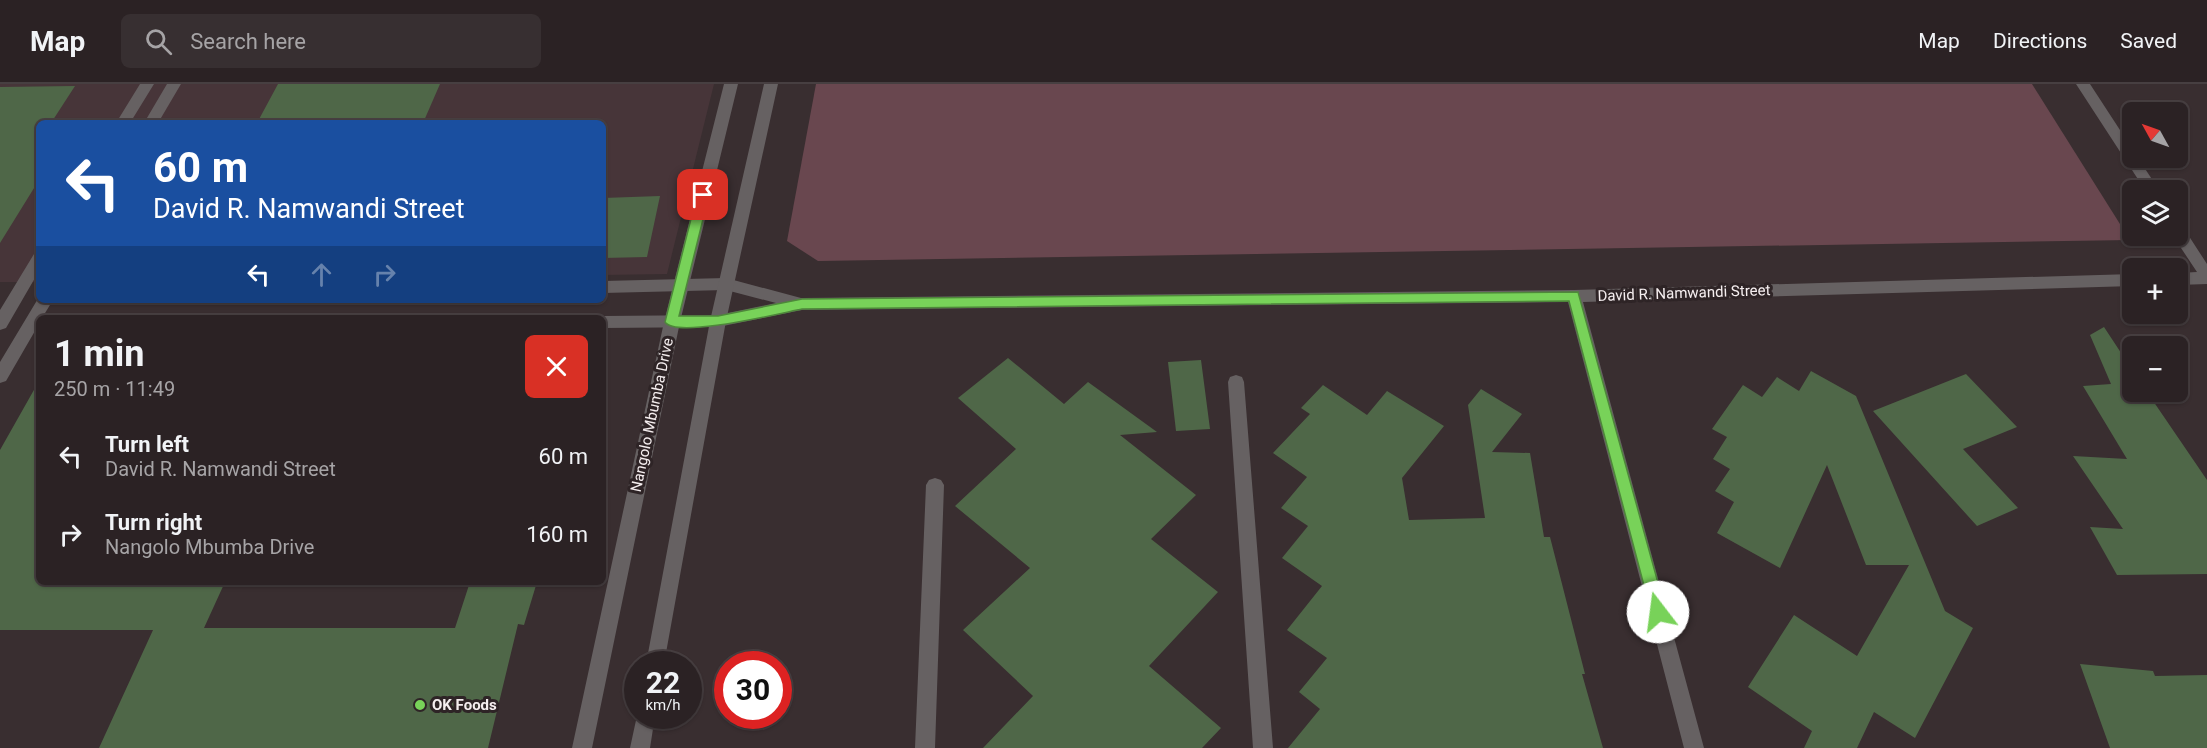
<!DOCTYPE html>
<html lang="en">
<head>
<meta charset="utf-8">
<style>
  body { margin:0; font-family:Roboto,sans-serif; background:#372f31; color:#f1f3f6; height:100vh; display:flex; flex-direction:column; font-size:22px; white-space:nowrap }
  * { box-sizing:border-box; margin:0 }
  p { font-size:20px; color:#a6a4a6 }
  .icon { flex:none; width:33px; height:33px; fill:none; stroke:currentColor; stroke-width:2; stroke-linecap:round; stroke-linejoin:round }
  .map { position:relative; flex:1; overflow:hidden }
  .details { position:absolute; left:36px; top:231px; width:570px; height:270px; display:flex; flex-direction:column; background:#2b2224; border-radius:9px; box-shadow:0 2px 4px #0004,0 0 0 2px #473f41 }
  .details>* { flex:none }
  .banner { position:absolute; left:36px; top:36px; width:570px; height:183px; border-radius:9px; box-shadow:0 2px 4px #0004,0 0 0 2px #473f41; background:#1a4fa0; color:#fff; overflow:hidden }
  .needle { width:39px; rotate:310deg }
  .controls { position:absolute; left:2122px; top:18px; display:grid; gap:12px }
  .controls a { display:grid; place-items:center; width:66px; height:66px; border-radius:9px; background:#2b2224; box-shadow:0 2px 4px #0004,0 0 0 2px #473f41; font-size:30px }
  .speed { position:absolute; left:624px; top:567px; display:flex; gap:12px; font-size:30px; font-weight:700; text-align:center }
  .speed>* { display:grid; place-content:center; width:78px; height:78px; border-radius:50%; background:#2b2224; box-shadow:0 2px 4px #0004,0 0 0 2px #473f41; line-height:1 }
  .speed small { font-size:15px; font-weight:400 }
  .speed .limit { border:9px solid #d22; background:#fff; color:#111 }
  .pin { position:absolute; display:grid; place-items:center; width:51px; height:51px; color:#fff; margin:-26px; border-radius:12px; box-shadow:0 3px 9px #0006 }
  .me { position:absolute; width:66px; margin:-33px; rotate:345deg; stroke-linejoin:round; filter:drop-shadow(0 0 4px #0008) }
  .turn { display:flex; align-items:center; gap:21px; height:126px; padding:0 18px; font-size:27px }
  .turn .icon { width:78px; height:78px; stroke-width:2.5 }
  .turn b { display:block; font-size:42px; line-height:51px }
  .lanes { display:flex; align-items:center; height:57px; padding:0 18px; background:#0003; justify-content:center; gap:30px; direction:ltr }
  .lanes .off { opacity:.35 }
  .round { display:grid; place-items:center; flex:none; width:63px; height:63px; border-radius:9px; background:#372f31 }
  .overview { display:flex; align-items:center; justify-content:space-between; height:102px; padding:0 18px }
  h1 { font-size:36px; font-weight:700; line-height:45px }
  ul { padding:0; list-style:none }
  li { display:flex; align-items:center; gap:18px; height:78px; padding:0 18px }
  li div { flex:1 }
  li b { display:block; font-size:22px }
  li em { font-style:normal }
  header { display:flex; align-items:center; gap:36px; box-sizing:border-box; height:84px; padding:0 30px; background:#2b2224; border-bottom:2px solid #473f41 }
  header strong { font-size:28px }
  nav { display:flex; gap:33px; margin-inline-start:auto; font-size:21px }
  .search { width:420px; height:54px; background:#372f31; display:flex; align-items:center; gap:15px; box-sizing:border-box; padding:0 21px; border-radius:9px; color:#a6a4a6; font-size:22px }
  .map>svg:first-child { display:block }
</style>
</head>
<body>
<header>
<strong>Map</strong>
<div class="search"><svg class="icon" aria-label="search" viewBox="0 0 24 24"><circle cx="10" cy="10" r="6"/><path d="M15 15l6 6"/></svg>Search here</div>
<nav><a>Map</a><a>Directions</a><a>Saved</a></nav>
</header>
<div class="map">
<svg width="2207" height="664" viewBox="0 0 2207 664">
  <rect width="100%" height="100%" fill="#392e30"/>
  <path fill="#473539" d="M0 0H714L667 190 603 191V39H39V198H0Z"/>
  <path fill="#69474f" d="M816 0H2032L2130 156 818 177 787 157Z"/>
  <path fill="#4f6748" d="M278 0H440L423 39H257Z
    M75 2 51 39H39V96L0 159V3Z
    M660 112 647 173 603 174V114Z
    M2104 243 2133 287V308H2147L2207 396V490L2117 491 2090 443 2123 445 2073 372 2127 375 2083 302 2111 300 2090 251Z
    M1008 274 1064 320 1088 298 1157 348 1120 351 1196 411 1151 455 1218 508 1149 582 1221 644 1202 664H983L1033 612 963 546 1030 484 955 422 1016 365 958 314Z
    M1201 276 1210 345 1176 347 1168 278Z
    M1811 287 1856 312 1945 527 1973 544 1915 654 1874 628 1857 664H1804L1812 647 1748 603 1794 531 1857 572 1909 481H1866L1827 381 1780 484 1717 449 1734 418 1715 407 1730 385 1713 375 1727 353 1712 345 1743 301 1762 313 1777 293 1799 307Z
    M1966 290 2017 343 1963 365 2018 424 1977 442 1873 327Z
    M39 297V498H225L204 544H455L470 498H537L524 541 518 540 488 664H99L153 546H0V366Z
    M1323 301 1367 331 1387 307 1444 342 1402 394 1409 436 1485 434 1468 321 1481 305 1522 330 1492 368 1530 369 1544 453H1550L1585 590H1582L1603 664H1288L1320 625 1299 608 1327 574 1287 546 1322 502 1282 474 1308 442 1281 424 1307 393 1273 369 1310 330 1301 324Z
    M2080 580 2153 587 2155 592 2207 591V664H2110Z"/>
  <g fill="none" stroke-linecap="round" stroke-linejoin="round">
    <path fill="#666162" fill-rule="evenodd" d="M1236 291 1242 293 1244 298 1273 664H1253L1228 298 1230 293Z
      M935 394 941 396 944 401 935 664H915L926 401 929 396Z"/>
    <path fill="#666162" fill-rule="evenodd" d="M140 0H154L130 39H116Z
      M167 0H181L158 39H144Z
      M2076 0H2090L2133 66V74H2138L2159 106H2145Z
      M2178 141 2183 143 2207 180V200L2178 201V189L2197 188 2173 152H2178Z
      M39 168V187L6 244 0 246V226L34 170Z
      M2133 190V202L1583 218 1704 664H1684L1568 218 802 226 718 243 603 244V234H597L603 232 718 231 776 219 726 206 603 209V197L726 194 801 214 1574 206Z
      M39 213V216H53L42 234H39V240L6 297 0 299V278Z"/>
    <path fill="#666162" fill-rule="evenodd" d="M724 0H738L680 238 592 664H572L664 238Z
      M764 0H778L726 237 664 580H646L710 237Z
      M638 627V632H655L650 664H630Z"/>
  </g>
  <path fill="#78d259" stroke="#4e883a" stroke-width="1.5" d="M703 107 709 111 679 232H718L802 215 1578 208 1666 528 1664 533 1658 535 1653 533 1651 528 1569 217 802 225C781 229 676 255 665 238L697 111Z"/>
  <circle fill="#78d259" stroke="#2e2426" stroke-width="2" cx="420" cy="621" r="6"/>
  <g text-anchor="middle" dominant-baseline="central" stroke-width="6" stroke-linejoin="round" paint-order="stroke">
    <g font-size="15" fill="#f5eeef" stroke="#2e2426">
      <text transform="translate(1684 209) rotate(-2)">David R. Namwandi Street</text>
      <text transform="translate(652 331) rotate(-78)">Nangolo Mbumba Drive</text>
    </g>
    <g font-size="15" font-weight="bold" fill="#f5eeef" stroke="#2e2426" text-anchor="start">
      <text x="432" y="621">OK Foods</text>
    </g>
  </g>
</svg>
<div class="controls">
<a><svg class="needle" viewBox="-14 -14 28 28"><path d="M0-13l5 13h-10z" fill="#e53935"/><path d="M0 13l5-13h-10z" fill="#a6a4a6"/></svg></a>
<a><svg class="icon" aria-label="layers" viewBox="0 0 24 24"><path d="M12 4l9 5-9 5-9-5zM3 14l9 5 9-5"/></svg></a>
<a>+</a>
<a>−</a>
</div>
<div class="speed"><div>22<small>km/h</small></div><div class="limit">30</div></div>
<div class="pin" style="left:703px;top:111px;background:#d93025"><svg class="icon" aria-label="arrive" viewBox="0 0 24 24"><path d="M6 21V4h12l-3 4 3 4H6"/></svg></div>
<svg class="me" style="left:1658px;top:528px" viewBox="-20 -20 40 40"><circle r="19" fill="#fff"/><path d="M0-13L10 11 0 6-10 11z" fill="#78d259"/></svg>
<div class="banner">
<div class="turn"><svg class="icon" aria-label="left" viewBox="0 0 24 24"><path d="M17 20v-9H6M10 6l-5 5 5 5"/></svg><div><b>60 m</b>David R. Namwandi Street</div></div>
<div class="lanes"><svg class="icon" aria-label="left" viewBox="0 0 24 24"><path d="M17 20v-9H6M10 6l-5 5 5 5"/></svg><svg class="icon off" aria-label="ahead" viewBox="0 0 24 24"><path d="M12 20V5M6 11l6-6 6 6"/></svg><svg class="icon off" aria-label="right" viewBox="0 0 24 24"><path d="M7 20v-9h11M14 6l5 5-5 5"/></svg></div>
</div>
<section class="details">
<div class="overview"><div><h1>1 min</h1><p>250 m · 11:49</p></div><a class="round" style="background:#d93025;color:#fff"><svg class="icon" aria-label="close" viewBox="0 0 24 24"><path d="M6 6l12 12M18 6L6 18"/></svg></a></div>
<ul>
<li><svg class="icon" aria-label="left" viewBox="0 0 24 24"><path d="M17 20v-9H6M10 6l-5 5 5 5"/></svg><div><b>Turn left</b><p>David R. Namwandi Street</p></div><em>60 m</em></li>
<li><svg class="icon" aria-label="right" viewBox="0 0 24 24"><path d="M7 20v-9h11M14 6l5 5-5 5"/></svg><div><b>Turn right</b><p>Nangolo Mbumba Drive</p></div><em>160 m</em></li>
</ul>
</section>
</div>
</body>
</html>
